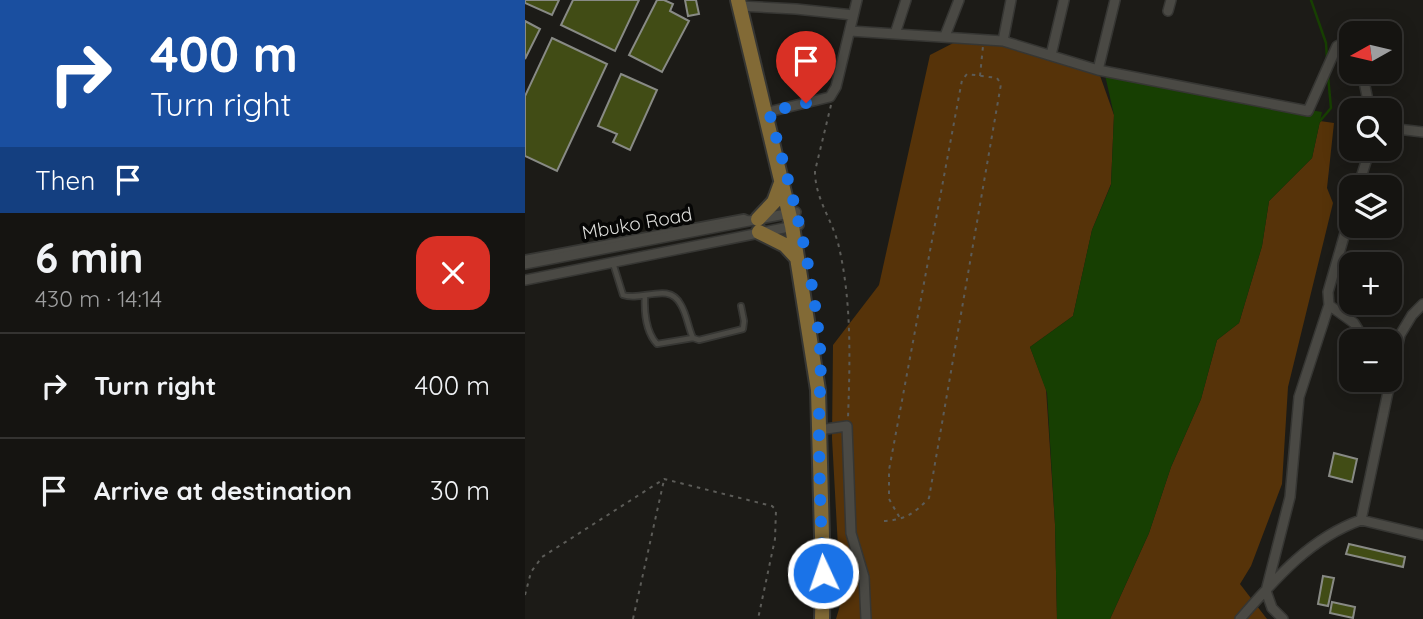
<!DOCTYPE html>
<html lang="en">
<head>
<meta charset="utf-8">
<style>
  body { margin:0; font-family:Quicksand,sans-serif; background:#1e1d1a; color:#f1f3f6; height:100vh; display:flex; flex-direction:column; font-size:26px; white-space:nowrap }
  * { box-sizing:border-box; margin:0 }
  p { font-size:23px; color:#9d9e9f }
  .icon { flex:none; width:38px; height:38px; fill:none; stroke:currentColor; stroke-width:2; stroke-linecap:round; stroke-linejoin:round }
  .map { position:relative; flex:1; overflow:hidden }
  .sheet { display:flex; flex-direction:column; background:#151411; width:525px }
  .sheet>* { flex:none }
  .banner { background:#1a4fa0; color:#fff; overflow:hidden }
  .needle { width:46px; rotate:262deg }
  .tools { position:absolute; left:814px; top:21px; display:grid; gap:14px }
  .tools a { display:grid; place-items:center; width:63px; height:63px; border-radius:14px; background:#151411; box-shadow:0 4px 18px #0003,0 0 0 2px #343331; font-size:35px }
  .pin { position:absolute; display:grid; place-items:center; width:60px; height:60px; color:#fff; margin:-72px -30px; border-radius:50% 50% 50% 0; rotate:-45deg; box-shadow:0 0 7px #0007 }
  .pin .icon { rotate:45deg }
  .me { position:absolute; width:77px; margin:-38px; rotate:357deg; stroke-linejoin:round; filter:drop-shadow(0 0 5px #0008) }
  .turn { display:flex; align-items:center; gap:24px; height:147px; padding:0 35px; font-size:32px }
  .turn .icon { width:91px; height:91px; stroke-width:2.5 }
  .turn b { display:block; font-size:49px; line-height:60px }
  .then { display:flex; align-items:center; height:66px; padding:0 35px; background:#0003; gap:14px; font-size:26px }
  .round { display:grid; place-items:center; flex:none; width:74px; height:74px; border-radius:21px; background:#1e1d1a }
  .headline { display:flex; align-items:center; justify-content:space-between; height:119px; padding:0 35px }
  h1 { font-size:42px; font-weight:700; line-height:52px }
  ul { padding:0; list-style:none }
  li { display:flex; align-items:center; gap:21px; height:105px; padding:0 35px; border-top:2px solid #343331 }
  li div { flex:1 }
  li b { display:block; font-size:26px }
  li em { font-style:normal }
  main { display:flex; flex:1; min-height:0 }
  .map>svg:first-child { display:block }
</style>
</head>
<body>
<main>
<section class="sheet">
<div class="banner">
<div class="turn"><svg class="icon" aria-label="right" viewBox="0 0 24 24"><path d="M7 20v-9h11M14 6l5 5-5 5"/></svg><div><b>400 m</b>Turn right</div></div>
<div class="then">Then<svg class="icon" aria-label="arrive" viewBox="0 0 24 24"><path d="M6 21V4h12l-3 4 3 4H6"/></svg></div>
</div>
<div class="headline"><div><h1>6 min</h1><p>430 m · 14:14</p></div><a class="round" style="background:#d93025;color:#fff"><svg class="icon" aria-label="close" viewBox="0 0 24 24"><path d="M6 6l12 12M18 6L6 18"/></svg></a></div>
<ul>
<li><svg class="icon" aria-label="right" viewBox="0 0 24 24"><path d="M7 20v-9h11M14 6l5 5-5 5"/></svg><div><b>Turn right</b></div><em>400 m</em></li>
<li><svg class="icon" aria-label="arrive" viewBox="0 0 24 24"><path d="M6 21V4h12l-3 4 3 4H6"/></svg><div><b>Arrive at destination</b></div><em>30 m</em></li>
</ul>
</section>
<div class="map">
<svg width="898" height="619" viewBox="0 0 898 619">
  <rect width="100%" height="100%" fill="#1c1b17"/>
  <path fill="#563309" d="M438 38 515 52 573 70 589 115 586 184 567 230 548 316 505 347 521 389 530 524 532 619H311L316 602 307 438 308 345 354 285 405 55Z
    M795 121 809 123 802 188 808 203 763 387 757 484 726 566 715 584 742 619H585L624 533 646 467 676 399 692 340 714 323 737 246 744 201 787 158Z"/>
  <path fill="#173f02" d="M580 75 797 112 787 158 744 201 737 246 714 323 692 340 676 399 646 467 624 533 585 619H532L530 524 522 393 505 347 548 316 567 230 586 185 589 115Z"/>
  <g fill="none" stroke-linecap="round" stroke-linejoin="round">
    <path stroke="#173f02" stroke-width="2.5" d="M786 0 801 43 802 59
      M795 121 806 108 803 76"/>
  </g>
  <path fill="#414c15" stroke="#888a85" stroke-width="2" d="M0 0H34L27 15 0 3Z
    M48 0H114L90 51 36 25Z
    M132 0H139L148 4 145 11 164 21 137 72 104 55Z
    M160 0H171L174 14 163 16Z
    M0 21 15 29 0 59Z
    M27 38 82 64 32 171 0 156V96Z
    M96 74 132 90 105 150 88 142 92 134 73 126Z
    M809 453 832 459 827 482 804 476Z
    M824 544 880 557 878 567 821 554Z
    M798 576 809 578 803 606 793 604Z
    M807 602 830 607 828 618 805 613Z"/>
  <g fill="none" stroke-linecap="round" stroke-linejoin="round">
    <defs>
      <path id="lane" d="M0 258 219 217 224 219
        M88 263 98 295C117 302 144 281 156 305 162 315 163 327 168 338L174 340 218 329 219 321 216 306
        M120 295C119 311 121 332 132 344L168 338"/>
      <path id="street" d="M215 6 271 9 328 15
        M643 11 646 0
        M325 31 478 41 573 70 783 111 812 46 818 43 826 46
        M370 34 381 0
        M420 36 434 0
        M478 41 486 0
        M526 55 539 0
        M573 70 590 0
        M837 72 845 110
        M239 113 305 97 311 87 332 0
        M864 128 898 132
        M833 187 845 149
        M826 212 803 292 804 305 829 323 840 341
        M0 264 271 212
        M0 280 274 225
        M294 430 322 426 326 533 339 577 341 619
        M836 520 898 535
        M715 619C750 579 785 538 836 520L875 335 887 315 898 304
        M758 619 747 608 741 591 765 497 774 397 804 305"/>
      <path id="primary" d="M213 0 267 226 293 390 298 573 297 619
        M233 219 249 202 256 183
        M234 232 260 245 272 258"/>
    </defs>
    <use href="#lane" stroke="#363633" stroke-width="8"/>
    <use href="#street" stroke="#363633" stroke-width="12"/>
    <use href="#primary" stroke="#363633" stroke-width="18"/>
    <path stroke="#5c5c58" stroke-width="2" stroke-dasharray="3.5 5" stroke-linecap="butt" d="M455 76 458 46
      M306 105 290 171C290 198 306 218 313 243 327 300 325 361 323 418
      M359 521C380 520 390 513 404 498L476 84 472 78 442 74 437 80 364 470V499L376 520
      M0 595 6 572 17 557 139 479 247 506 251 510 250 539 233 619
      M108 619 139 480"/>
    <use href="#lane" stroke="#4a4944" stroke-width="4.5"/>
    <use href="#street" stroke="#4a4944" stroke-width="9"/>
    <use href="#primary" stroke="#826a36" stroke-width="14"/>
  </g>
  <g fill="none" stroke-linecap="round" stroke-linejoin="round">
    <path stroke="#1a73e8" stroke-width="12" stroke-dasharray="0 21.6" d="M281 103 244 112C266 189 288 267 295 348 297 372 294 398 294 423 294 473 296 523 298 573"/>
  </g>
  <g text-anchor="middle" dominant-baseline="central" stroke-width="7" stroke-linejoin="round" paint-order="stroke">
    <g font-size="19" fill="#dededb" stroke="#060605">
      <text transform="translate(112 223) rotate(-10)">Mbuko Road</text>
    </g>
  </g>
</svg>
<div class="tools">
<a><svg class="needle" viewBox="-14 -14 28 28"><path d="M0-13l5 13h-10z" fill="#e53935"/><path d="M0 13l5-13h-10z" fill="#9d9e9f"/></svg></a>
<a><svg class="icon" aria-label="search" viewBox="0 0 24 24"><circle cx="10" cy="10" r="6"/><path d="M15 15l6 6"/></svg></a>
<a><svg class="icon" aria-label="layers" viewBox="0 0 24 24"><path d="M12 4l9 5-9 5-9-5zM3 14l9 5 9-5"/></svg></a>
<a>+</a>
<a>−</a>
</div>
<div class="pin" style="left:281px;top:103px;background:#d93025"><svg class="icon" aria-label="arrive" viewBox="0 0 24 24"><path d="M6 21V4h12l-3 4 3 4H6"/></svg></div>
<svg class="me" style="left:298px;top:573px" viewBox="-20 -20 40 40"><circle r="17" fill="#1a73e8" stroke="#fff" stroke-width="3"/><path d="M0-11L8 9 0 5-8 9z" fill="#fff"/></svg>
</div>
</main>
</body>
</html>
